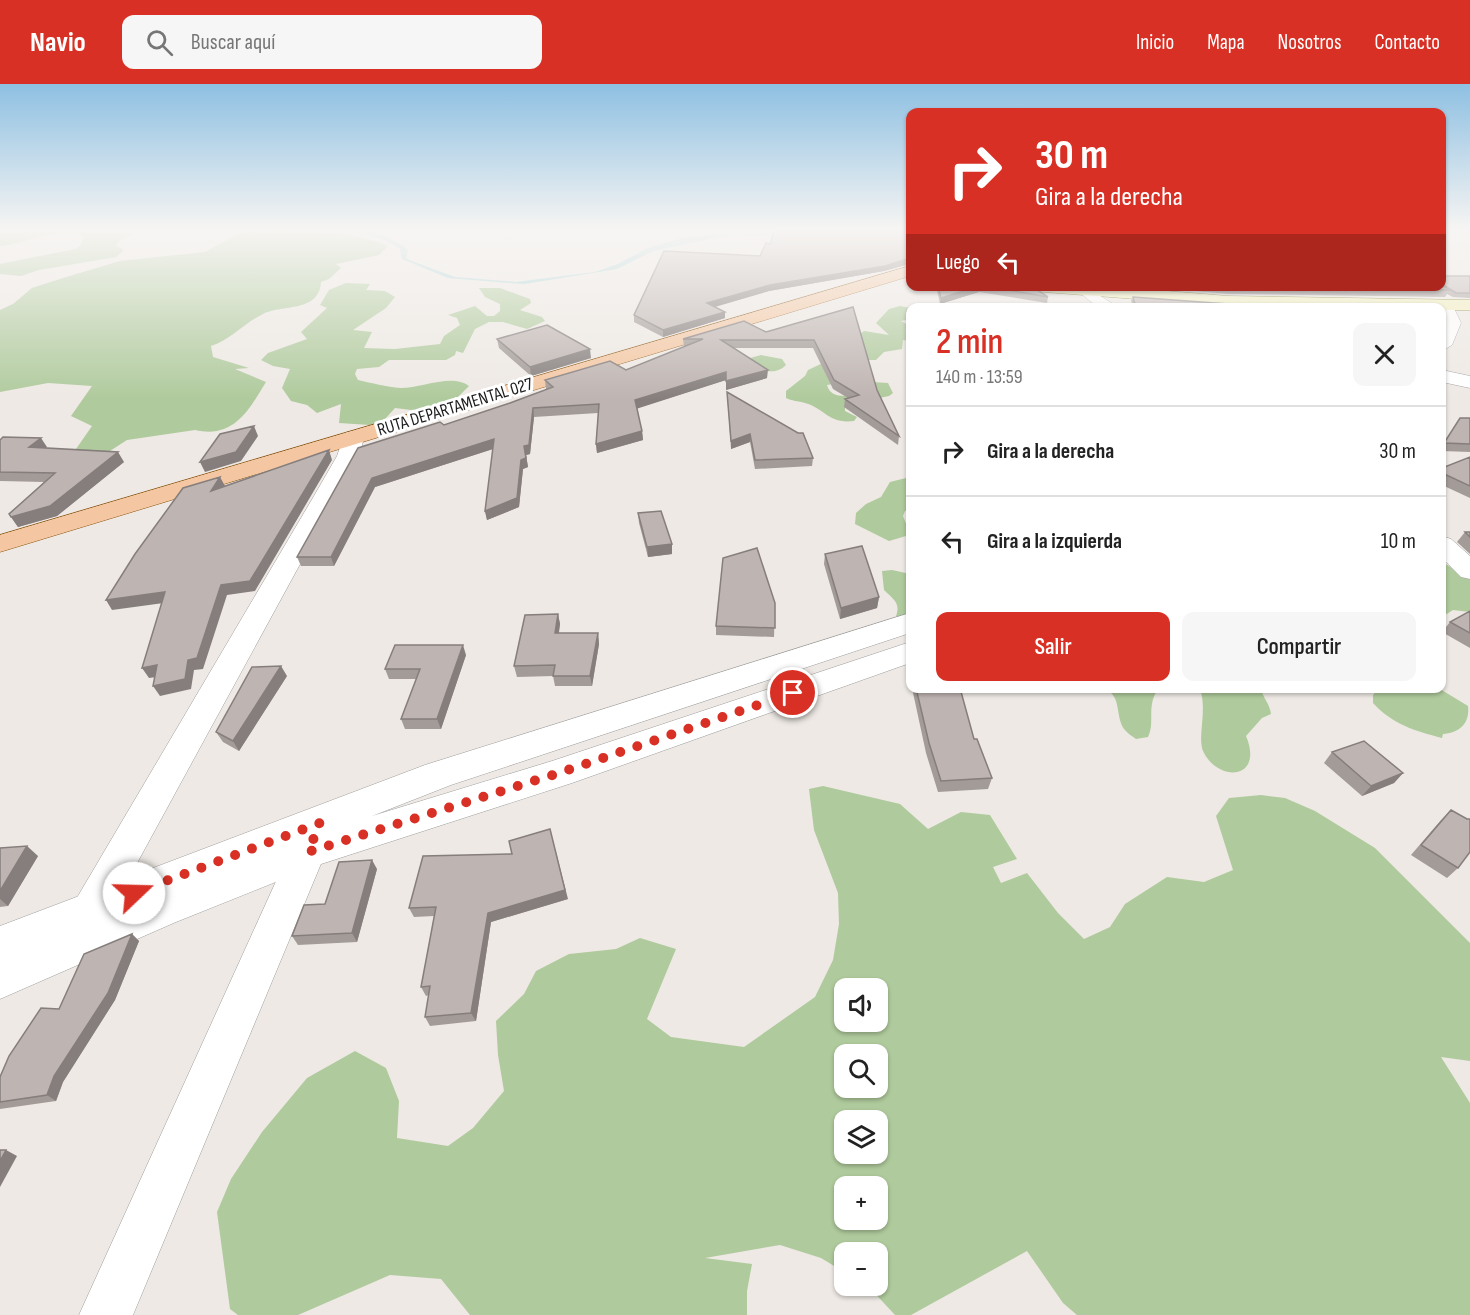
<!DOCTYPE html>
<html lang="es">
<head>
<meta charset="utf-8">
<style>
  body { margin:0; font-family:"Sofia Sans Condensed",sans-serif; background:#f6f6f6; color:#222; height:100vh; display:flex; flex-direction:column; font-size:22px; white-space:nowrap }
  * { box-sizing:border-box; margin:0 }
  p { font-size:20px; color:#767676 }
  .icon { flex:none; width:33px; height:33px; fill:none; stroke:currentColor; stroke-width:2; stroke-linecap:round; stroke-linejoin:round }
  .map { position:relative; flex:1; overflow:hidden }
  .side { position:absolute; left:906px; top:219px; width:540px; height:390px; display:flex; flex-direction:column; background:#fff; border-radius:12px; box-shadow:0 2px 4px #0004 }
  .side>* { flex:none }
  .guide { position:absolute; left:906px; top:24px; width:540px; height:183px; border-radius:12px; box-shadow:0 2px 4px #0004; background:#d93025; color:#fff; overflow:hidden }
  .buttons { position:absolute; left:834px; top:894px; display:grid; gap:12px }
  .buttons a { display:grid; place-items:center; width:54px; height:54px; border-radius:12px; background:#fff; box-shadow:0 2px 4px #0004; font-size:30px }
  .pin { position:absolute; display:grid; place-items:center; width:51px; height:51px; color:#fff; margin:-26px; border:3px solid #fff; border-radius:50%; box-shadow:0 2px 6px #0007 }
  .me { position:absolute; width:66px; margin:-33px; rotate:69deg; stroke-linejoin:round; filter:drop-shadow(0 0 4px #0008) }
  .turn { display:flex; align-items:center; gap:21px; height:126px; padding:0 30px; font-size:27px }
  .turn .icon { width:78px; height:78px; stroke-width:2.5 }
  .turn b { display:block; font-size:42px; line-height:51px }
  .then { display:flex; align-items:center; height:57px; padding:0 30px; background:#0003; gap:12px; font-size:22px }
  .round { display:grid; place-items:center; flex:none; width:63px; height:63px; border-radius:12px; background:#f6f6f6 }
  .overview { display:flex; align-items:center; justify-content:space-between; height:102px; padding:0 30px }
  h1 { font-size:36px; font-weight:600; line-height:45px; color:#d93025 }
  .button { display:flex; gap:12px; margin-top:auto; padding:12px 30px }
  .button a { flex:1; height:69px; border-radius:12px; background:#d93025; color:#fff; font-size:24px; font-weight:600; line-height:69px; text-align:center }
  .button a+a { background:#f6f6f6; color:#222 }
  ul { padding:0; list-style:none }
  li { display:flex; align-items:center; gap:18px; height:90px; padding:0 30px; border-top:2px solid #e0e0e0 }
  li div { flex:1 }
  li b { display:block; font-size:22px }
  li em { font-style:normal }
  header { display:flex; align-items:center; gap:36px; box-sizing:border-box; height:84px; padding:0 30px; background:#d93025; color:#fff }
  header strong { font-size:28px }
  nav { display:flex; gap:33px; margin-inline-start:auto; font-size:21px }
  .search { width:420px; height:54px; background:#f6f6f6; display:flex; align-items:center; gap:15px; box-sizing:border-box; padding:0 21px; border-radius:12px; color:#767676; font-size:22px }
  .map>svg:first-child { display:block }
</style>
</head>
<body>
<header>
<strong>Navio</strong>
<div class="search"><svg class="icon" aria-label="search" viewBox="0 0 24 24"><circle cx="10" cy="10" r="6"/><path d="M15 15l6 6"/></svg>Buscar aquí</div>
<nav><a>Inicio</a><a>Mapa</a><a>Nosotros</a><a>Contacto</a></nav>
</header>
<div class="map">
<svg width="1470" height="1231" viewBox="0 0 1470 1231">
  <rect width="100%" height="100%" fill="#eee9e4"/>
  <path fill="#afca9c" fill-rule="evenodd" d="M0 144H93L134 150 120 156 116 162 124 166 116 173 39 186 21 192 0 190V180L75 165 80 162 84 153C66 140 21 161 0 162Z
    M266 146 345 150 382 159 387 163 379 171 336 180 341 184 329 195 321 198C319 229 282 220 263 230 244 239 232 255 211 262L213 273 249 284 235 285 266 298C249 326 234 355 195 346L127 356 96 376H84L76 365 92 342 71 332 92 302 48 299 0 308V226L13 220 32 204 63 194 120 177 205 168 240 149Z
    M346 199 370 200 366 206 385 207 395 213 386 224 353 246 372 248 364 264 395 265 440 260 444 252 460 241 457 234 448 231 475 222 487 232H494L500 227V220L485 213 479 204H500L530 215 531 219 520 226 542 233 545 237 527 245 503 238H489L475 245 463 269 456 267 455 271 446 276H389L379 283 357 285 355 290 358 296C372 299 386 303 401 304 421 304 453 289 469 302L451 320 411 326 395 324 385 335 370 341 339 339 341 320 317 329 307 321 291 317 282 304 290 285 273 282 261 276 268 269 307 255 301 248 327 224 320 221 329 206Z
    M900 222 911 224 910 235 901 237 910 242V257L903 256 902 265 884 268 876 276H861L874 293 827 301C831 316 847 311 860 311L872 298 888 299 893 309 889 312 845 321V327L857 333 854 337C828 340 826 325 805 319 798 317 792 317 786 314V307L805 292 808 286 827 277 860 250 864 247 889 251 876 239 889 225Z
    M761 271 782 275 786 281C773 294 756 284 743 276Z
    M910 393V427H905L903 432 909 447 906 452 889 457 855 440 856 429 866 420 881 413 890 398Z
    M1442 478 1470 494V528L1453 526 1442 533Z
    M892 486 910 490V536L904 537 896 532C901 519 893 515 884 506L882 487Z
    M1105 605H1154L1156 608C1147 625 1155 639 1148 653L1136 655C1132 652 1127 649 1124 645 1115 632 1122 612 1105 605Z
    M1200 605H1261C1263 614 1270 620 1271 630L1262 634 1246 652C1264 695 1220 699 1204 669 1196 655 1208 628 1200 605Z
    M1378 605H1440L1468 622C1470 640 1459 649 1443 650L1442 654C1415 647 1392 640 1373 619V611Z
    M823 702 900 720 928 745 961 728 990 731 1017 775 993 783 1001 799 1027 789 1058 829 1084 855 1110 843 1125 820 1167 793 1204 798 1233 786 1216 732 1229 714 1261 711 1285 714 1315 727 1375 764 1470 859V977L1441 973 1470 1019V1231H1077L1063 1219 1027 1167 911 1231H895L868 1202H878V1168H844V1188L821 1174 780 1161 705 1174 752 1180 747 1207V1231H470L441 1195 390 1191 298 1231H238L230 1225 217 1128 231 1095 262 1048 307 994 355 967 386 984 399 1017 397 1054 448 1062 473 1044 504 1007 498 971 496 937 524 910 536 887 569 870 616 865 640 854 676 865 647 935 671 953 744 963 815 913 833 876 839 840 838 809 814 746 809 705ZM844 904H878V938H844ZM844 970H878V1004H844ZM844 1036H878V1070H844ZM844 1102H878V1136H844Z"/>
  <path fill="#a8d3d8" d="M233 144C284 144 368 132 408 166L406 174 409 176 455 193 516 198 595 188 618 180 648 164 679 155 709 151 785 149 910 168 789 151 724 152 653 167 617 185 524 200 448 194 402 175 400 165C359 136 282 147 233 144Z"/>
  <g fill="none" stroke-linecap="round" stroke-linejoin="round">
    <defs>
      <path id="minor" d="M1088 204 1119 224H1099L1080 209Z
        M1442 286 1470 292V304L1442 298Z
        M353 347 361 349 364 354 359 372 106 836 92 841 78 836 72 824 78 812 314 412 337 372 345 349Z
        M1442 452 1451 455 1470 472V495L1461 493 1442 474Z
        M315 736 328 740 333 751 133 1231H79L297 751 302 740Z"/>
      <path id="tertiary" d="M1447 221 1453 222 1461 239 1452 261 1442 267 1443 239 1440 224Z
        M910 529V549L451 701 372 732 552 677 910 558V579L572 699 318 781 176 838 0 915V842L425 681Z"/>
      <path id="secondary" d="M892 144H910V150L894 147Z
        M1023 202H1105L1228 212 1470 216V226H1442V224L1228 222 1031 207Z"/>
      <path id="primary" d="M910 182V192L0 468V451Z"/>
    </defs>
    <use href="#minor" stroke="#9e9e9e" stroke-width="1"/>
    <use href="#tertiary" stroke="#9e9e9e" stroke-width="1"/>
    <use href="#secondary" stroke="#6b6a0d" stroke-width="1"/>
    <use href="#primary" stroke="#8a520c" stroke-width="1"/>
    <use href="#minor" fill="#fff" fill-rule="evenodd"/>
    <use href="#tertiary" fill="#fff" fill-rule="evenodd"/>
    <use href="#secondary" fill="#f4f0bb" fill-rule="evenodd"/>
    <use href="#primary" fill="#f4c7a2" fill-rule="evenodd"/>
  </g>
  <path fill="#a39b98" d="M910 147V181L909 180 884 187 769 207 715 223 725 228V234L663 253 634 238V231L760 172Z
    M1442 192H1470V214L1453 213 1447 210 1445 213 1228 210 1139 202H1442Z
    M936 202H1031L1048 213 1047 219 979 208 940 220Z
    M1133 213 1229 220 1366 224H1134L1131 217Z
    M853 223 877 306 899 352 898 361 844 323 845 315 848 314 833 305 813 264H734L767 294 726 306V296L637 324 642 347 643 356 597 369 596 360 598 329 534 333 530 370 526 371 528 383 523 385 519 423 487 436 485 427 493 365 375 403 334 482H301L297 473 444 341 510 319 547 306 546 305 545 296 626 286 684 263 683 255 766 248Z
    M497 255 591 274 531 292 499 264Z
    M727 308 813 374 812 382 755 385 750 358 731 365Z
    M1460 334H1470V368L1442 367V363Z
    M0 356 47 363 46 364 124 378 57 432 18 443 9 430 44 398 0 397Z
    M1470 373V414L1442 401V384Z
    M638 429 672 470 648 473 639 439Z
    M1465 448H1470V470L1457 458Z
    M825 470 879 513 877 524 840 535 824 480Z
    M775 519 774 553 716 551V542Z
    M1470 527V564L1442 548 1450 538Z
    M558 530 560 540 559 549H598L599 560 592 602H555L553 592 517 593 514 582Z
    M466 571 441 645H405L401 635 416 595H389L385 585Z
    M287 592 239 667 223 658 216 648Z
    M912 604H960L974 655 992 694 988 705 938 708 926 669Z
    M1332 668 1403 689 1394 699 1362 712 1324 679Z
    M1451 726 1458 784 1447 794 1411 771 1441 736Z
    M0 764 38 772 8 822 0 823Z
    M377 785 357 858 298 861 292 852 325 820Z
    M568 815 491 838 476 937 430 942 425 933 429 911 426 912 421 903 434 832 414 833 409 824Z
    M132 850 139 857 115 916 63 998 56 1017 0 1025V993L59 925Z"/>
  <path fill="#857e7c" d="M910 174 909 180 884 187 769 207 707 225V219L770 201Z
    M978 202H980L979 208 940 220 941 214Z
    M725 228V234L663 253V246Z
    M590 265 591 274 531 292 530 283Z
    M768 286 767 294 726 306V297Z
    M726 288V296L636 325 635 316Z
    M533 324 534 333 530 370 526 371 528 383 523 385 519 423 487 436 485 427 521 376Z
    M254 342 258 352 241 377 205 388 200 378Z
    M642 347 643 356 597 369 596 360Z
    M750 350V358L731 365V357Z
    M41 354 47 363 35 372 29 363Z
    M494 355 496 364 375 403 334 482 331 473 372 394Z
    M329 366 332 376 255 507 227 511 203 585 194 586 191 605 160 612 153 602 188 576 221 501Z
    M118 368 124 378 57 432 18 443 11 433Z
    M220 393 225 402 211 407Z
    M672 460V470L648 473 647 463Z
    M165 508 171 518 112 526 106 516Z
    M879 513 877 524 840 535 841 524Z
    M558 530 560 540 557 559 555 549Z
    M598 549 599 560 592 602 590 592Z
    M463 561 466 571 441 645 437 635Z
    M157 581 164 592 149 594 142 584Z
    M281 582 287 592 239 667 233 657Z
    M1403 689 1394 699 1362 712 1371 702Z
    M550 745 568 815 491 838 476 937 471 929 488 829Z
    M27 762 38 772 8 822 0 815V807Z
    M372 776 377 785 357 858 352 849Z
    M132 850 139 857 115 916 63 998 56 1017 47 1011 54 992Z
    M6 1066 17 1072 0 1103V1077Z"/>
  <path fill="#beb4b1" stroke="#857e7c" stroke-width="1.5" d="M775 144H896L910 147V174L885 182 770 201 707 219 725 228 663 246 634 231 664 167 760 172 766 159 770 160Z
    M1442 192H1470V209H1456L1442 200Z
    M1442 201 1449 206 1244 202H1442Z
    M938 202H978L941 214Z
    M984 202H1031L1048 213Z
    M1133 213 1229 220 1364 221 1366 224H1136Z
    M853 223 877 306 899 352 845 315 859 311 834 296 814 256H721L768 286 726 297V288L635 316 642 347 596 360 599 320 533 324 529 361 524 362 526 374 521 376 517 414 485 427 494 355 372 394 331 473H297L358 364 440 338 444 341 510 319 553 303 545 296 610 277 626 286 703 255H683L744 237 766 248Z
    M547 241 590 265 530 283 497 255Z
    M727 308 798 349H803L813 374 755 376 750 350 731 357Z
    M1460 334H1470V360L1444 359Z
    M254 342 236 368 200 378 220 350Z
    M3 353 41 354 29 363 118 368 50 422 11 433 9 430 55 389 0 388V356Z
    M329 366 250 497 221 501 197 574 188 576 185 595 153 602 157 581 142 584 165 508 106 516 135 470 183 404 220 393 211 407Z
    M1470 373V402L1442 389V384Z
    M661 427 672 460 647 463 638 429Z
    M1465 448H1470V453Z
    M862 462 879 513 841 524 825 470Z
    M757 464 775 519V544L716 542 723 474Z
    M1470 527V549L1450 538Z
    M558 530 555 549H598L590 592H553L555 581 514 582 525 531Z
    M395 561H463L437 635H401L420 585H385Z
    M281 582 233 657 216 648 252 583Z
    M916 604H960L974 655H977L992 694 941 697 929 659Z
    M1364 657 1403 689 1371 702 1332 668Z
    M1451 726 1467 735H1470V768L1458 784 1421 761Z
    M550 745 565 806 488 829 471 929 425 933 430 902 421 903 436 823 409 824 423 772 512 770 509 757Z
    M27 762 0 807V764Z
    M372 776 352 849 292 852 304 821 325 820 339 778Z
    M132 850 108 909 54 992 47 1011 0 1018V993L9 972 41 924 59 925 84 870Z
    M0 1066H6L0 1077Z"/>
  <linearGradient id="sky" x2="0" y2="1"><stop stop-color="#8ec0e2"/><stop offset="0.46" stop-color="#f7f5f3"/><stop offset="1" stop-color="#f7f5f3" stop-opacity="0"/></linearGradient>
  <rect width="1470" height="316" fill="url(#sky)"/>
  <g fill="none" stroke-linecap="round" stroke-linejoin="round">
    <path stroke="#d93025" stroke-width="10" stroke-dasharray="0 18" d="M134 809 320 739 308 768 559 689 793 609"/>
  </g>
  <g text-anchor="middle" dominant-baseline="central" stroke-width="6" stroke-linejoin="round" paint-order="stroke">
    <g font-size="18" fill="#1d1d1d" stroke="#fff">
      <text transform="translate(455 323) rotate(-17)">RUTA DEPARTAMENTAL 027</text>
    </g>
  </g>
</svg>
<div class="buttons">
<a><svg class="icon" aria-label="sound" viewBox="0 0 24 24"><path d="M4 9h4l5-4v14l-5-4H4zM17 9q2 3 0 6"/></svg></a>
<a><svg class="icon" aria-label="search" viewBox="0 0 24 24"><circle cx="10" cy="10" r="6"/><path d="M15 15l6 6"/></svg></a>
<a><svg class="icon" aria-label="layers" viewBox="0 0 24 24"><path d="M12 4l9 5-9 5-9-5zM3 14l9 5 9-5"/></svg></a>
<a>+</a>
<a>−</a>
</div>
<div class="pin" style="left:793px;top:609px;background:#d93025"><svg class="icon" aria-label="arrive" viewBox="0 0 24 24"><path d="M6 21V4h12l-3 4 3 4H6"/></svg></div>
<svg class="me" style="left:134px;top:809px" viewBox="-20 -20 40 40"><circle r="19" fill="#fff"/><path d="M0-13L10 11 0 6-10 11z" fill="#d93025"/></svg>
<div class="guide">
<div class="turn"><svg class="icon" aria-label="right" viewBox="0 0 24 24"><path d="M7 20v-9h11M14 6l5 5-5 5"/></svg><div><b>30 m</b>Gira a la derecha</div></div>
<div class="then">Luego<svg class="icon" aria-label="left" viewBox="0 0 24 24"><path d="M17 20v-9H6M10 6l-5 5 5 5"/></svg></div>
</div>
<section class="side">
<div class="overview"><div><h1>2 min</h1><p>140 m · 13:59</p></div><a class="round"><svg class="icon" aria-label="close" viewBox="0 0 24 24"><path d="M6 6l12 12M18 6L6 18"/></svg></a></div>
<ul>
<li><svg class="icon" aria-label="right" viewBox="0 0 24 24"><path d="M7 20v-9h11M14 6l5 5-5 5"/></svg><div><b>Gira a la derecha</b></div><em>30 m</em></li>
<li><svg class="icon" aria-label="left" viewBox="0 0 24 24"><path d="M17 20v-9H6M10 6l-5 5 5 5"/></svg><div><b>Gira a la izquierda</b></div><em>10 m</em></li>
</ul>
<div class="button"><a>Salir</a><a>Compartir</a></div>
</section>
</div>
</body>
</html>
